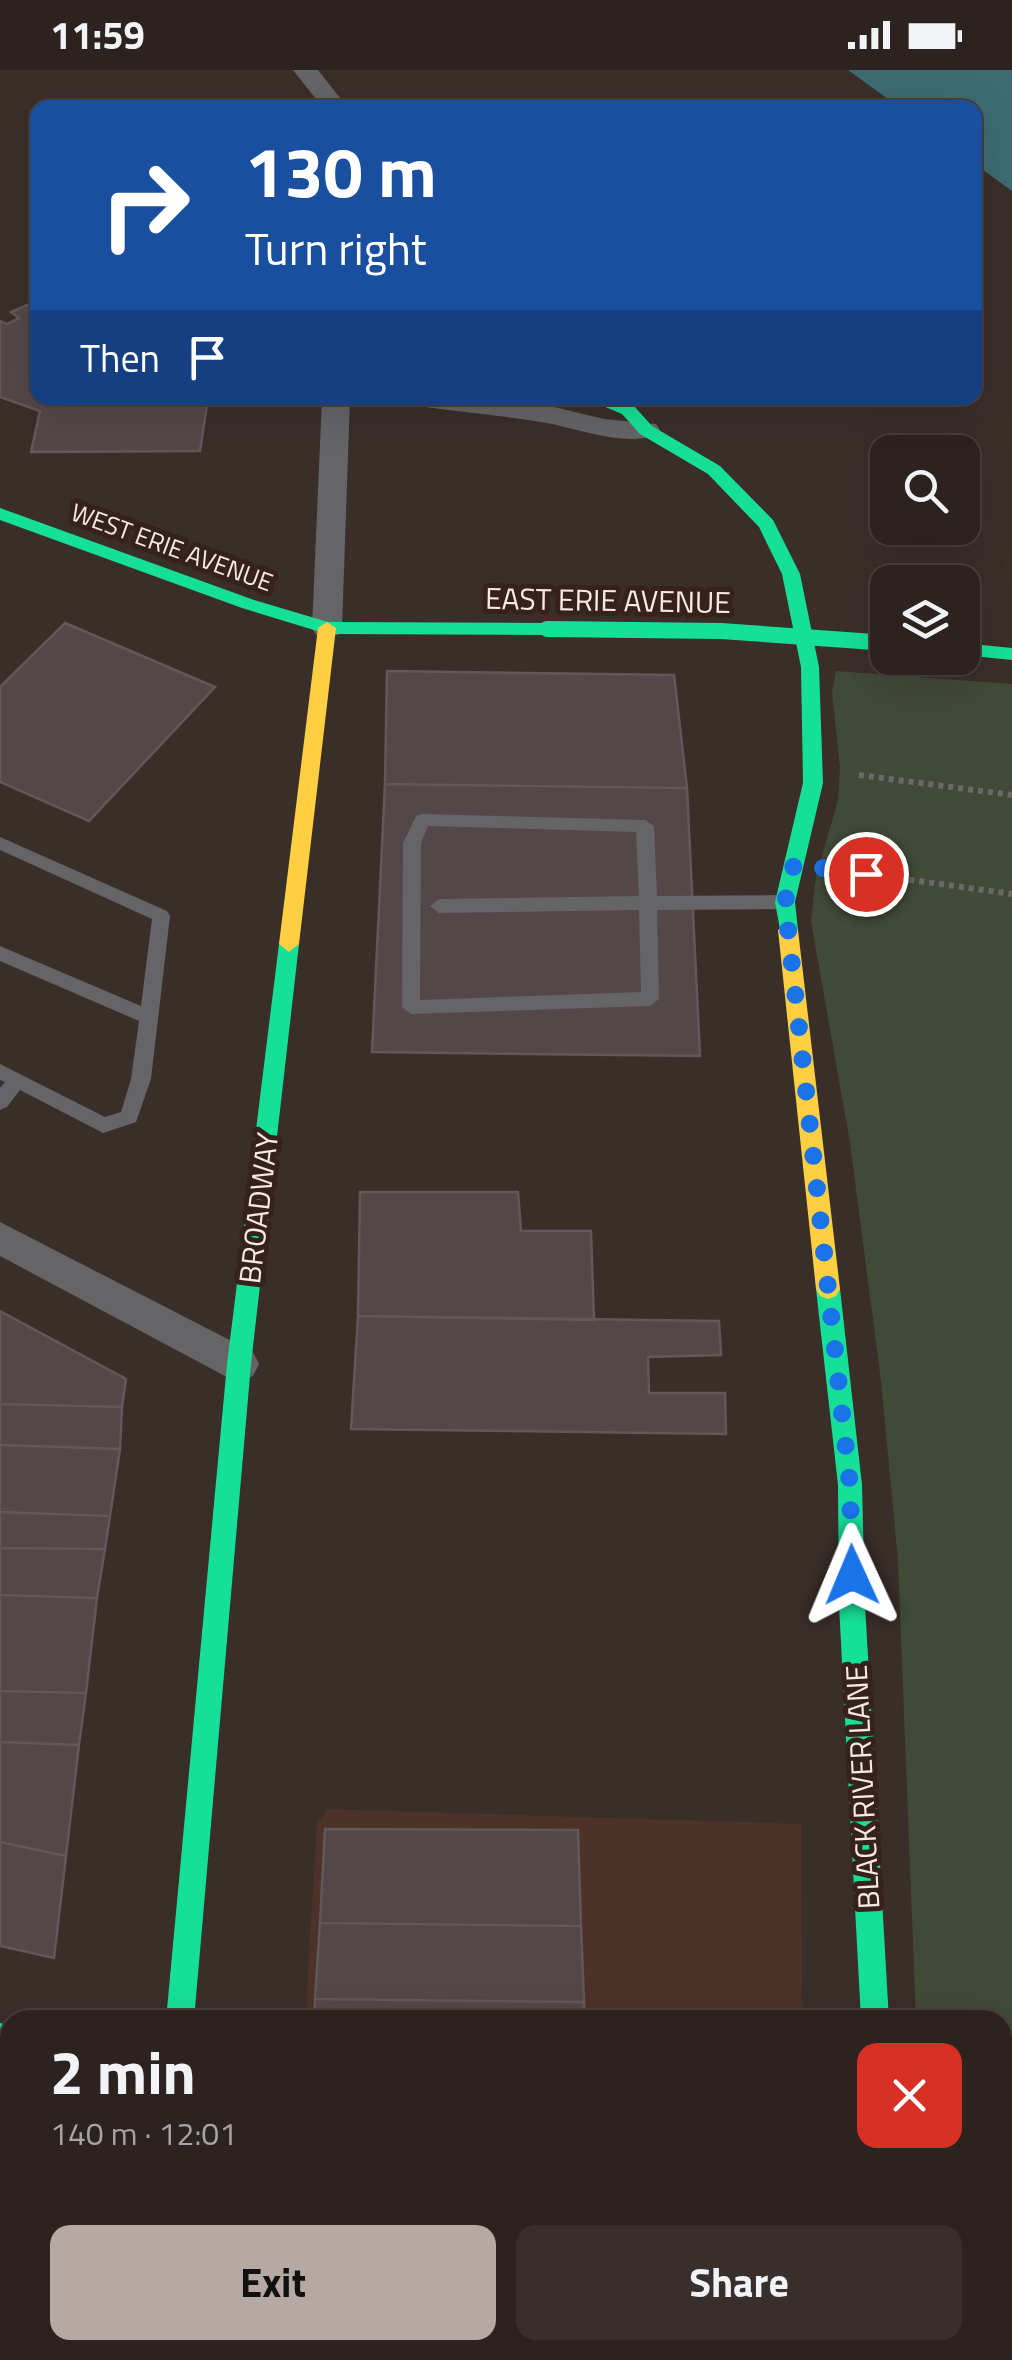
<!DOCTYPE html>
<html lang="en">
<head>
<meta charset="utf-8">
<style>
  body { margin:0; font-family:"Titillium Web",sans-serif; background:#382f2c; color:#f1f3f6; height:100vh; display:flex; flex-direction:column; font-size:38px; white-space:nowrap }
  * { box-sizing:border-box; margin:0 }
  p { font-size:32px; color:#a6a4a4 }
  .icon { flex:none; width:55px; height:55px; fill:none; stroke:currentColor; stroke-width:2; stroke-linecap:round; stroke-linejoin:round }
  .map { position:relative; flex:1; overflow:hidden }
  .panel { position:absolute; left:0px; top:1940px; width:1012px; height:350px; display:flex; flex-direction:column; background:#2c221f; border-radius:30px 30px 0 0; box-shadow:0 10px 40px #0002,0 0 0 2px #483f3d }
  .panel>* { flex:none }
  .top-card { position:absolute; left:30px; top:30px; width:952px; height:305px; border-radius:20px; box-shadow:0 10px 40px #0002,0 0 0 2px #483f3d; background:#1a4fa0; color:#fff; overflow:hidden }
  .controls { position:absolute; left:870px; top:365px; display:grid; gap:20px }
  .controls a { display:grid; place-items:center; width:110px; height:110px; border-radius:20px; background:#2c221f; box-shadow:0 10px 40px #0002,0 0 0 2px #483f3d; font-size:50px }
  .pin { position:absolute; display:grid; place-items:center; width:85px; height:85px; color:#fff; margin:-42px; border:5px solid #fff; border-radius:50%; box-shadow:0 2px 10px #0007 }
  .me { position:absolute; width:110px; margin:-55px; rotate:359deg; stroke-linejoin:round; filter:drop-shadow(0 0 8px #0008) }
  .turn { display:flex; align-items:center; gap:35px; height:210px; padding:0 50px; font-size:45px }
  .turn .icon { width:130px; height:130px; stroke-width:2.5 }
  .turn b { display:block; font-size:70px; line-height:85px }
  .then { display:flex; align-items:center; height:95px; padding:0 50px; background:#0003; gap:20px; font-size:38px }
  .round { display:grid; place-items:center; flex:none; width:105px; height:105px; border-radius:20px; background:#382f2c }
  .summary { display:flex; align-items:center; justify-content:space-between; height:170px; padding:0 50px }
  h1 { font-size:60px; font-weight:700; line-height:75px }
  .button { display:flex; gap:20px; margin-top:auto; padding:20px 50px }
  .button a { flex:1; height:115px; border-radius:20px; background:#b6a8a3; color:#111; font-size:40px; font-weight:700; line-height:115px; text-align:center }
  .button a+a { background:#382f2c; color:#f1f3f6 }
  .status { display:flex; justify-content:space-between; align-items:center; height:70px; padding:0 50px; background:#2c221f; direction:ltr }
  .status svg { height:28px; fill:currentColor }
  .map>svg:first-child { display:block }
</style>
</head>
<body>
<div class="status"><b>11:59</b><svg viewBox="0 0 49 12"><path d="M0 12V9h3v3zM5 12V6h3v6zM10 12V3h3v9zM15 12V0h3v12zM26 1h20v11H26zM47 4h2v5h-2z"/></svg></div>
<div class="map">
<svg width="1012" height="2290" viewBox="0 0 1012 2290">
  <rect width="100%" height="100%" fill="#3a2e29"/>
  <path fill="#4c3229" d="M328 1739 801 1754 802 1950H305L317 1754Z
    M282 2280H804V2290H280Z"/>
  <path fill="#414a36" d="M836 601 1012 614V2290H930V2280H1002V1950H916L898 1490 881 1311 850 1073 811 851 816 807 838 730 840 698 832 622Z"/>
  <path fill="#3c6c72" d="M848 0H1012V121L975 94V38L899 37Z"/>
  <path fill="#534749" stroke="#625858" stroke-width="2.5" d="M34 232 38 235V328H208L200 381 31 382 40 341 0 327V251L7 254 19 248 11 242Z
    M65 553 215 617 89 751 0 712V617Z
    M387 601 674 605 687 718 385 714Z
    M385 714 687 718 700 986 372 982Z
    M360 1122H518L521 1161H591L594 1250 358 1246Z
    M0 1241 126 1309 122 1337 0 1334Z
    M358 1246 719 1251 721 1285 648 1287 649 1323H725L726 1364 351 1359Z
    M0 1334 122 1337 120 1379 0 1375Z
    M0 1375 120 1379 110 1446 0 1442Z
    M0 1442 110 1446 105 1479 0 1478Z
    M0 1478 105 1479 97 1528 0 1525Z
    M0 1525 97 1528 86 1623 0 1621Z
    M0 1621 86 1623 79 1675 0 1672Z
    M0 1672 79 1675 66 1786 0 1772Z
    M325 1759 578 1760 581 1856 320 1853Z
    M0 1772 66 1786 54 1888 0 1876Z
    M320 1853 581 1856 584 1932 315 1929Z
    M315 1929 584 1932 585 1950H314Z
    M0 2072 10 2074V2151L0 2149Z
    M0 2149 10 2151 7 2270 0 2269Z
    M308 2280H634V2290H307Z"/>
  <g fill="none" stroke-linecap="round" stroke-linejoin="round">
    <path stroke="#6a6868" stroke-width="6" stroke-dasharray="5 5" stroke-linecap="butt" d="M859 705 1012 725
      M840 800 1012 824"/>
    <path fill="#656466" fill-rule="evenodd" d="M422 744 645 750 654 756 657 826 785 825 794 832 785 839 657 840 659 929 650 936 411 944 402 937 403 773 416 746ZM428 756 636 762 639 826 439 829 430 836 439 843 639 840 641 922 420 930 421 773Z
      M0 767 167 841 170 846 151 1009 136 1052 103 1063 20 1020 7 1037 0 1040V1018L5 1012 0 1010V994L105 1047 121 1042 131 1009 139 951 0 891V876L141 936 152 849 0 780Z"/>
    <path fill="#656466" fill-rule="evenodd" d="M293 0H318L348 38H323Z
      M322 328H350L342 558 338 565H316L312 558Z
      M411 328H486L546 335 604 349 656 354 660 360 656 366C617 376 579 358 541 352 502 346 464 342 425 337L415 334Z
      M0 1152 253 1282 259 1294 253 1306 239 1311 225 1306 0 1186Z
      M860 2280H910V2290H860Z"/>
    <path fill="#16e098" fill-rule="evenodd" d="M584 328H607L634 336 652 356 720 396 773 450 800 504 819 597 823 713 795 832 798 860 795 865H781L775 832 803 713 801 597 782 504 759 457 708 404 640 364 622 344Z
      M0 438 254 530 328 552 547 553 556 559 547 565 327 564 242 538 0 450Z
      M962 573 1012 578V590L962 585Z
      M289 866 299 874 251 1294 194 1950H166L227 1294 279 874Z
      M828 1209 836 1212 840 1219 862 1415 865 1535 889 1950H861L839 1535 838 1415 816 1219 820 1212Z
      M0 1953 10 1956V1984L0 1981Z
      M134 2280H164L163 2290H133Z"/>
    <path fill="#ffcf43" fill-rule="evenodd" d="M327 552 336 558 299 874 289 882 279 874 318 558Z
      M788 852 798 860 840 1219 836 1226 828 1229 820 1226 816 1219 778 860Z"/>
    <path stroke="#16e098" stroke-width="16" d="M547 559 721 561 888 573"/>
  </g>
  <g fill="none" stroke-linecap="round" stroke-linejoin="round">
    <path stroke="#1a73e8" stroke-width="18" stroke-dasharray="0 32.4" d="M852 1505 850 1415 785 832 794 794 866 804"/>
  </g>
  <g text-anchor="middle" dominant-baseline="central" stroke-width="10" stroke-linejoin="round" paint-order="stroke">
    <g font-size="25" fill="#f8eae4" stroke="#36221a">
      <text transform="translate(172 477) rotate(20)">WEST ERIE AVENUE</text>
    </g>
    <g font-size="30" fill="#f8eae4" stroke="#36221a">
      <text transform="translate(608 530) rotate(1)">EAST ERIE AVENUE</text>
      <text transform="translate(258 1138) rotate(-83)">BROADWAY</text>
      <text transform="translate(862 1717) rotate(-93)">BLACK RIVER LANE</text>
    </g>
  </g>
</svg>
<div class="controls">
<a><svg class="icon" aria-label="search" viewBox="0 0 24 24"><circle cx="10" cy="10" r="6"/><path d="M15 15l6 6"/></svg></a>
<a><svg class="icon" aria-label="layers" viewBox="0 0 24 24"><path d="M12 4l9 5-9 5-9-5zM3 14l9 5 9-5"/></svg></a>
</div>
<div class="pin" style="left:866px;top:804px;background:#d93025"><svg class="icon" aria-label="arrive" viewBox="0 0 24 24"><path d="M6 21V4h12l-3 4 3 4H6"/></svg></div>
<svg class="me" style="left:852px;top:1505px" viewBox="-20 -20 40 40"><path d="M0-17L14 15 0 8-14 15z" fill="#1a73e8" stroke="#fff" stroke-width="4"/></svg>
<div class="top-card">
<div class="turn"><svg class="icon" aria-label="right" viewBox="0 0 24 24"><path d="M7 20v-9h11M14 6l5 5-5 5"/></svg><div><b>130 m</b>Turn right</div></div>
<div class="then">Then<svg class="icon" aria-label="arrive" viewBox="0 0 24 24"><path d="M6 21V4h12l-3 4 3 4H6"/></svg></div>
</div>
<section class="panel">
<div class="summary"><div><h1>2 min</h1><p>140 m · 12:01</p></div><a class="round" style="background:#d93025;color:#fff"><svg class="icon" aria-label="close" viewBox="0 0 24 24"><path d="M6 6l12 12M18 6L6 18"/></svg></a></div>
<div class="button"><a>Exit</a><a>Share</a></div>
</section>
</div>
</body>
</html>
